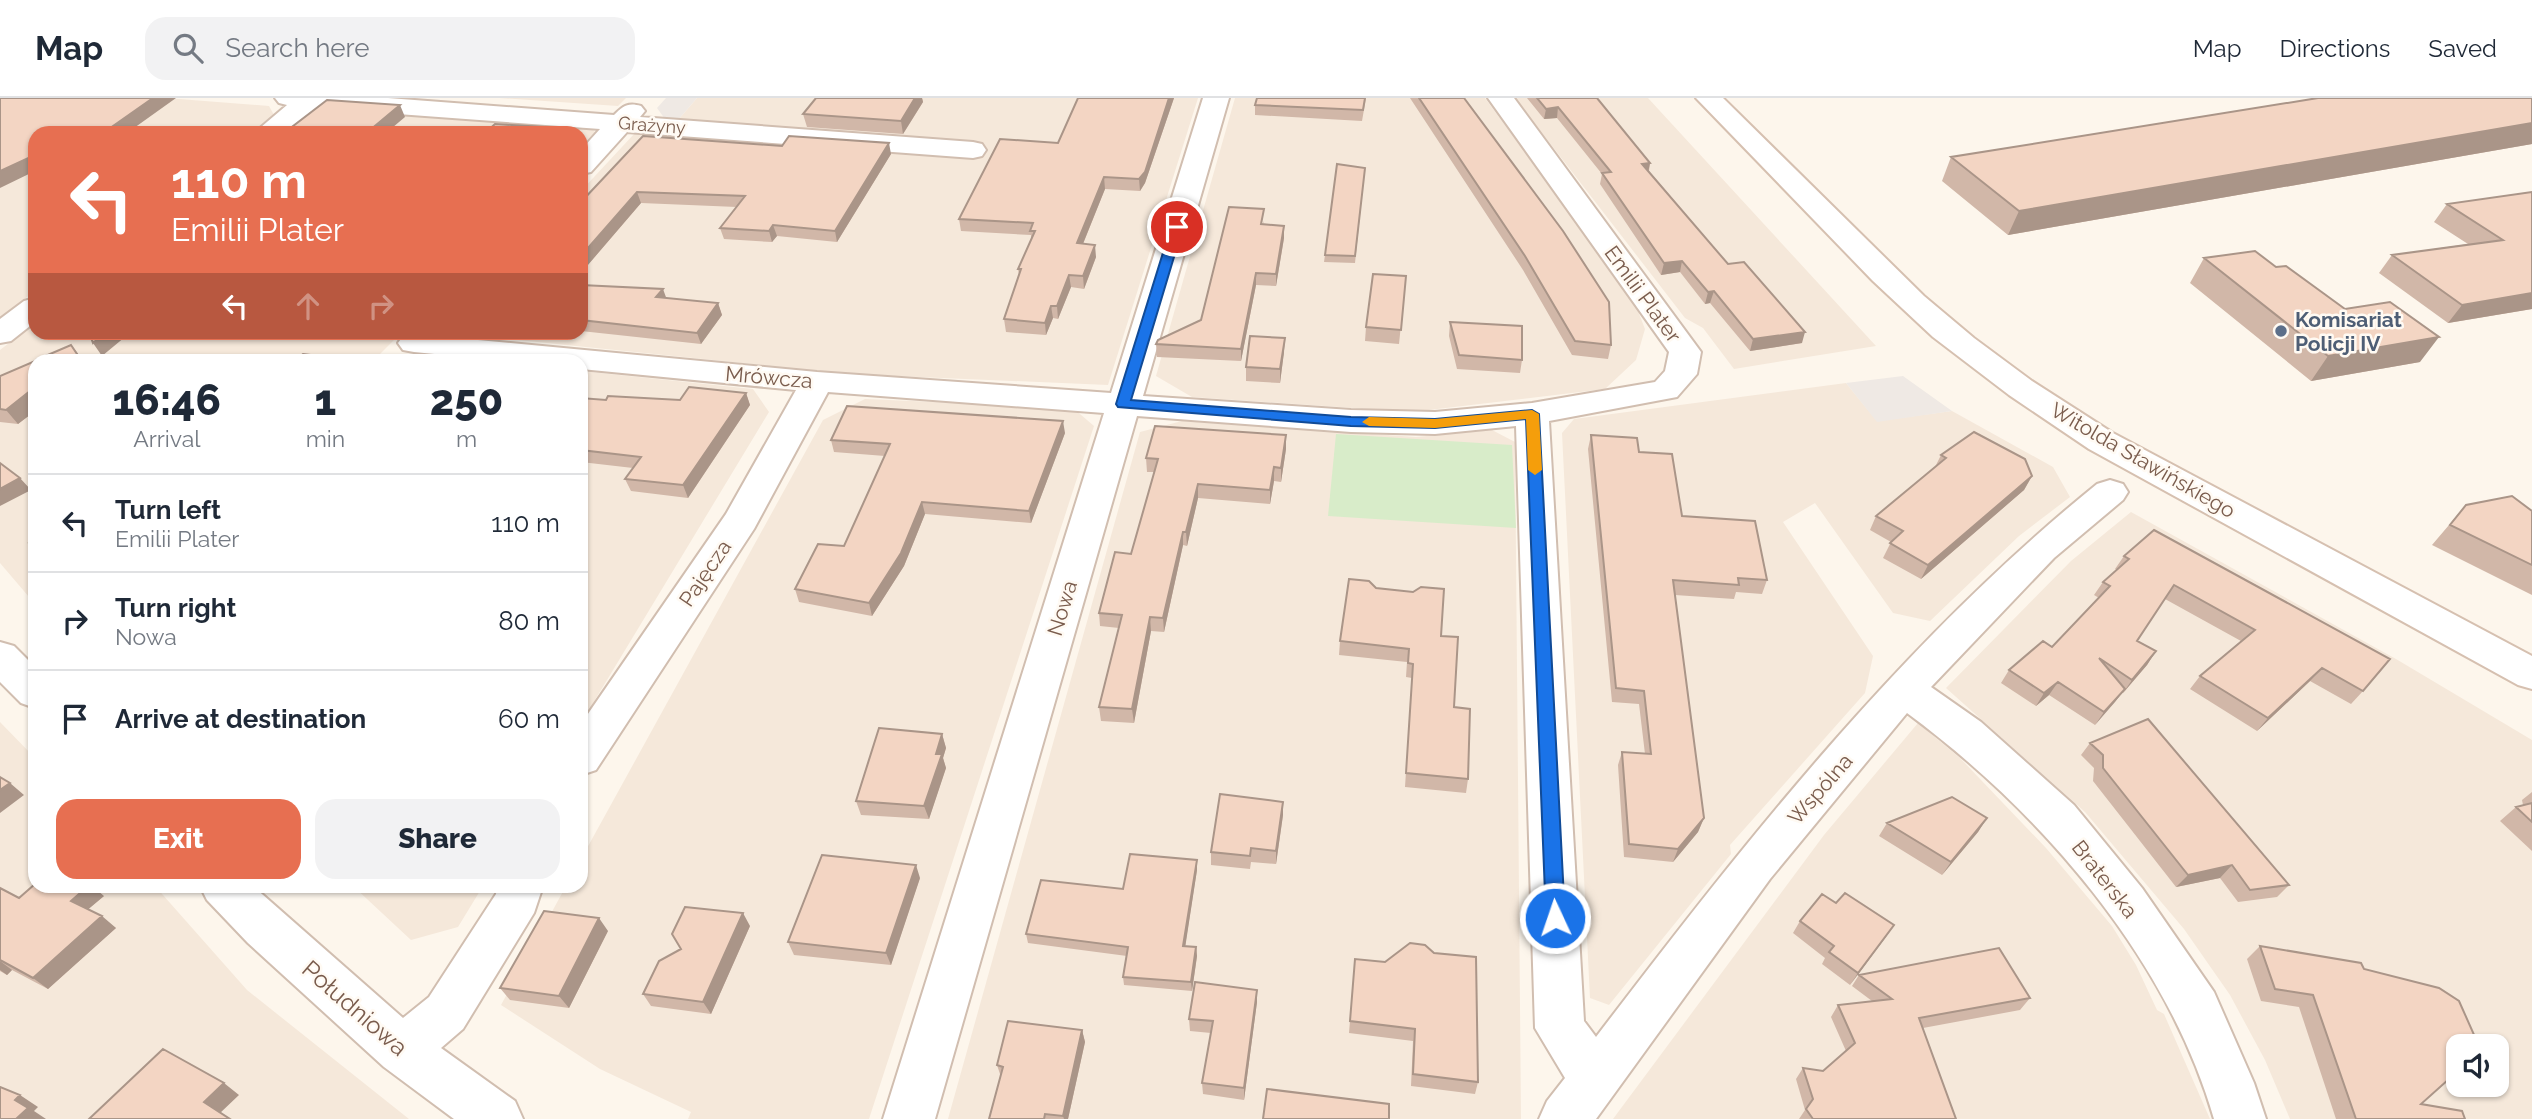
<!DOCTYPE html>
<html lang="en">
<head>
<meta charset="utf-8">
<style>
  body { margin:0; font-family:Raleway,sans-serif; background:#f2f2f3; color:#1f2937; height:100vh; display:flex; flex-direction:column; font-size:26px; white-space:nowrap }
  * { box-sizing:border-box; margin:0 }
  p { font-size:23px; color:#747a83 }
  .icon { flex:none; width:38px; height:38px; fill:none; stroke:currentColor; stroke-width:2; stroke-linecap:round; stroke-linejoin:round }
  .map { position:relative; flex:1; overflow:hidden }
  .sheet { position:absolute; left:28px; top:256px; width:560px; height:539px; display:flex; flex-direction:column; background:#fff; border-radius:21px; box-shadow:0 2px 5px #0004 }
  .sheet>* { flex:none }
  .banner { position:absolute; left:28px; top:28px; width:560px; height:214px; border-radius:21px; box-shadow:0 2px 5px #0004; background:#e76f51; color:#fff; overflow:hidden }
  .buttons { position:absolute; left:2446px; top:936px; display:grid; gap:14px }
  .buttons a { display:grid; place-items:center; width:63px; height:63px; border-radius:14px; background:#fff; box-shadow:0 2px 5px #0004; font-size:35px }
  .pin { position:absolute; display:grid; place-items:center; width:60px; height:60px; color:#fff; margin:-30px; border:4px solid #fff; border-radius:50%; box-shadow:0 2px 7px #0007 }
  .me { position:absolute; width:77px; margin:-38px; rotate:357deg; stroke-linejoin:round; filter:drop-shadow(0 0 5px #0008) }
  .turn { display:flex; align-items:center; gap:24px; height:147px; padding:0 28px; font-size:32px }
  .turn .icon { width:91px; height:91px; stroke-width:2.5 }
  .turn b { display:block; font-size:49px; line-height:60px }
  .lanes { display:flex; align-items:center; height:66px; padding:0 28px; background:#0003; justify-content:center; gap:35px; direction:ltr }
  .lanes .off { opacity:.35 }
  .eta { display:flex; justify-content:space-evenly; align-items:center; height:119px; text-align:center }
  .eta b { font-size:42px; font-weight:800; line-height:49px }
  .primary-button { display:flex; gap:14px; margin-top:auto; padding:14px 28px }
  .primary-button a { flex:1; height:80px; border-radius:21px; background:#e76f51; color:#fff; font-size:28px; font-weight:800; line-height:80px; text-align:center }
  .primary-button a+a { background:#f2f2f3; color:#1f2937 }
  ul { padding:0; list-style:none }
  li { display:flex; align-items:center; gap:21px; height:98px; padding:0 28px; border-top:2px solid #e0e1e3 }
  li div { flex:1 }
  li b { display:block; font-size:26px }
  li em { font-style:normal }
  header { display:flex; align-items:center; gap:42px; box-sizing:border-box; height:98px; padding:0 35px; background:#fff; border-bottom:2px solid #e0e1e3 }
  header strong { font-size:33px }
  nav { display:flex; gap:38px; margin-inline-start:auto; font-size:24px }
  .search { width:490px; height:63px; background:#f2f2f3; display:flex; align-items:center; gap:18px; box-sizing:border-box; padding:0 24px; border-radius:21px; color:#747a83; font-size:26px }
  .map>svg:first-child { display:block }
</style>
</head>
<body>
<header>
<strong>Map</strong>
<div class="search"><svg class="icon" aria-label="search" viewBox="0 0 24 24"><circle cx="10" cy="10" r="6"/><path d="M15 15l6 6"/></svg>Search here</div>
<nav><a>Map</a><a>Directions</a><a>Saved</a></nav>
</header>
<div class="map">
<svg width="2532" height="1021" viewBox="0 0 2532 1021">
  <rect width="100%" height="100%" fill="#fdf6ec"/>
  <path fill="#f5e8da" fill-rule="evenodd" d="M166 0 269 8 274 17 250 35H43Z
    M499 0H626L618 8Z
    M697 0H1198L1108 287 848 276 449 235 581 234V93L635 35 972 60 981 45 678 22Z
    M1235 0H1485L1634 203 1645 231 1636 262 1605 291 1412 314 1192 299 1156 278Z
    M1515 0H1648L1876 248 1734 271 1703 230 1685 220Z
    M316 11 593 32 595 34 581 48V35H285Z
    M35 40V193L0 219V64Z
    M35 225V234L401 235 374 262H35V506L0 465V252Z
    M581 273 753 291 769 314 581 625Z
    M1846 285 1877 323 1952 313 2053 369 2070 399 2019 438 1930 523 1893 515 1815 405 1783 424 1873 558 1865 595 1730 747 1731 756 1609 907 1590 900 1562 335 1574 321Z
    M865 301 1073 310 1094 328 869 1021H688L691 1014 600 971 501 907 566 788H581V761L823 322Z
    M1182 323 1416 339 1492 332 1515 344 1521 1021H948L1140 334Z
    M2131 414 2396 561 2532 642V1021H2290L2265 962 2230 897 2184 831 2085 714 1946 590 2071 463ZM2459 948H2497V987H2459Z
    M0 624 35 660V788H155L247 892 409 1021H0Z
    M1918 625 1960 660 2046 750 2112 828 2136 867 2157 912 2164 916 2210 1021H1613L1824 737Z
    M353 788H483L458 829 411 842Z"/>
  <path fill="#efe9e4" d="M666 0H697L678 22 665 21 657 10Z
    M1903 278 1952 313 1877 324 1846 285Z"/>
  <path fill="#d8ecc9" d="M1336 336 1512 347 1516 430 1328 418Z"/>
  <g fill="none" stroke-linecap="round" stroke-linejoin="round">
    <defs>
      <path id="minor" d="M275 0H388L614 17C623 8 628 4 641 8L645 13 640 19 973 44 982 46 986 52 982 58 973 60 627 34 591 74 581 76V52L600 31 316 10 283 35H254L287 7 279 5Z
        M1203 0H1229L1143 298 1351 312 1435 314 1532 305 1655 284 1665 273 1669 254 1488 0H1514L1701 254 1697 276 1677 299 1549 323 1584 923 1596 939C1747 741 1903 543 2097 386L2110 382 2123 386 2128 394 2123 402 2054 460 1931 589 1981 624 2074 707 2142 790 2214 894 2254 985 2266 1021H2214C2167 859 2041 714 1907 615L1770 781 1596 1021H1539L1547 1003 1565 980 1535 930 1516 328 1435 336 1351 334 1137 318 935 1021H883L1104 315 828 294 754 431 596 672 581 677V626L726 416 796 292 581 271V262H496L414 254 403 252 398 245 403 238 414 236 817 274 1111 295Z
        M35 200V224L11 243 0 245V221L24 203Z
        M0 544 14 548 35 569V610L21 605 0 584Z
        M200 788H253L403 920 429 899 496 796 497 788H543L534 815 463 931 441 950 515 1003 523 1021H454L384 969 248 845 207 802Z"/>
      <path id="secondary" d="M1696 0H1723L1924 198 1974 240 2032 283 2113 335 2532 558V591L2518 587 2089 351 2009 297 1933 239 1873 183Z"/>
    </defs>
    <use href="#minor" stroke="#d1beb0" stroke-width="4"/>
    <use href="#secondary" stroke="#d6c0b0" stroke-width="4"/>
    <use href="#minor" fill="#fff" fill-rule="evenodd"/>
    <use href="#secondary" fill="#fff" fill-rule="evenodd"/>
  </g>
  <path fill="#d1b7a8" d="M816 0H922L923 4 903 36 807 29 803 16Z
    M1078 0H1174L1145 85 1140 93 1105 91 1083 146 1096 159 1084 191 1071 189 1058 221 1053 220 1046 237 1006 234 1004 221 1019 177 1018 171 1031 142V137L961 133 959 121 1058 45Z
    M1366 0 1362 23 1255 17V7Z
    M1410 0H1464L1611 247 1608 261 1572 257 1523 172Z
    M1527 0H1597L1650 65 1649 73 1728 166 1802 245 1750 253 1710 205 1705 206 1680 174 1661 177 1600 86 1602 76 1557 20 1544 21Z
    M2532 0V46L2008 137 1942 83 1951 59Z
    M643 38 891 56 837 144 777 138 772 144 724 141 720 130 737 109 641 105 581 175V104Z
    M1365 70 1355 165 1324 164 1325 157Z
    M2532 94V211L2448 225 2379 175 2392 157 2468 146 2434 124 2447 106Z
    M1264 123 1263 126 1284 128V140L1276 188 1256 187 1241 263 1157 259 1156 246 1201 222Z
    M2204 160 2276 169 2345 211 2420 264 2311 283 2190 185Z
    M1406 178 1399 246 1365 243 1366 229Z
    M581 187 666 200 718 205 722 217 701 246 581 233Z
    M1450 224 1522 262 1520 275 1457 271 1449 238Z
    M146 234H173L171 237Z
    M1284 254 1280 285 1246 283V269Z
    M35 263V313L18 326 0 324V278Z
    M746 295 750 307 688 400 631 393 625 381 633 370 581 364V300L606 302H680Z
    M1065 335 1031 425 925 416 904 468 872 518 799 504 795 491 844 448 885 358 834 354 831 342Z
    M1286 337V351L1281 384 1274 383 1270 406 1198 400 1187 448 1183 447 1164 534 1151 533 1134 625 1101 623 1099 609 1119 530 1100 528 1099 515 1131 456 1154 374H1147L1146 360Z
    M1591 337 1639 354 1682 418 1767 482 1762 496 1736 494 1734 501 1675 497 1704 720 1698 734 1673 764 1624 759 1618 667 1622 654 1645 656 1639 606 1612 604 1588 351Z
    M1941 357 2032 378 2024 392 1921 481 1883 460 1891 444 1870 432 1876 418 1935 369Z
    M2466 407 2532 413V497L2432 447Z
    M2124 458 2363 593 2351 606 2310 583 2257 633 2190 591 2200 578 2241 543 2165 501 2137 543 2156 553 2147 567 2123 595 2122 594 2095 627 2049 597 2036 608 2001 585 2009 572 2052 549 2099 500 2094 497 2103 484 2117 472 2115 471Z
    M1376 490 1441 538 1468 681 1466 695 1405 689 1412 580 1406 579 1407 564 1339 557 1340 543Z
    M942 636 946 650 943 660 946 670 929 721 861 717 856 703Z
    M2090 645 2289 787 2277 799 2238 804 2220 780 2176 789 2093 683 2094 670 2081 657Z
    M2532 694V753L2500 723 2516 709 2523 707 2522 702Z
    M1283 717 1276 766 1251 764 1250 771 1211 767V754Z
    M1987 720 1978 734 1942 777 1879 738 1887 725Z
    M1197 762V772L1185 848 1196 849 1197 858 1192 893 1124 887 1123 879 1127 858 1028 845 1026 836 1123 791Z
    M920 780 891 867 794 857 788 844Z
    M0 790 19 800 104 798 88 811 116 830 48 891 12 872 7 877 0 873Z
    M1836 805 1894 827 1885 840 1850 887 1822 866 1825 860 1793 835 1800 823Z
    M750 828 711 916 651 908 643 896Z
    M608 833 569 910 510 902 500 890Z
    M2260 848 2361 865 2421 1006 2465 1021H2336L2299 909 2261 903 2247 861Z
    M1355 861 1478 984 1475 996 1411 988 1413 943 1349 935Z
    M1859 877 2030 900 2020 912 1923 930 1956 1021H1799L1805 1012 1796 981 1803 970 1823 973 1846 953 1831 919 1838 907 1872 903 1852 888Z
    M1257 892V904L1244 1002 1203 996 1202 985 1211 935 1190 933 1189 921Z
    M1082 932 1085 944 1068 1021H989L1001 979 997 967Z"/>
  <path fill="#aa9588" d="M153 0H176L127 35H103Z
    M915 0H922L923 4 903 36 901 23Z
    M1169 0H1174L1145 85 1140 93 1139 81Z
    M400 7 405 19 386 35 369 33Z
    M1558 9 1557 20 1544 21 1546 11Z
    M2532 25V46L2008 137 2019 113Z
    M889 45 891 56 837 144 835 133Z
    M35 57V73L0 90V73Z
    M1650 65 1648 75 1642 66Z
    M1104 79 1105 91 1078 158 1077 145Z
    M637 94 641 105 581 175V158Z
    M773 127 777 138 772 144 769 133Z
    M1284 128V140L1276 188V176Z
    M1095 147 1096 159 1084 191 1083 178Z
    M1682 163 1680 174 1661 177 1664 165Z
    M1256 175V187L1241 263V251Z
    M1069 177 1071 189 1058 221 1057 208Z
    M663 191 667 202 656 199Z
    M1714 193 1710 205 1705 206 1708 194Z
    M2532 195V211L2448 225 2462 207Z
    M718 205 722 217 701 246 697 235Z
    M1051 208 1053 220 1046 237 1045 225Z
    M106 234H131L102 258 93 245Z
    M1805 234 1802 245 1750 253 1753 241Z
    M2439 239 2420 264 2311 283 2328 258Z
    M1285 240 1284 254 1280 285V271Z
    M71 247 83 262H69Z
    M35 289V313L18 326 6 312Z
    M746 295 750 307 688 400 683 387Z
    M1063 323 1065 335 1031 425 1029 413Z
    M1286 337V351L1281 384V370Z
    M1274 369V383L1270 406V392Z
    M2032 378 2024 392 1921 481 1928 467Z
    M20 380 31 392 0 408V391Z
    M1198 386V400L1187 448 1186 434Z
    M922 404 925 416 904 468 872 518 869 505Z
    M1183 434V447L1164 534 1163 520Z
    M1150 519 1151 533 1134 625 1132 611Z
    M2156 553 2147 567 2123 595 2132 582Z
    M2322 570 2310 583 2257 633 2268 620Z
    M2058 584 2049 597 2036 608 2044 595Z
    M2125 591 2115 604 2095 627 2104 614Z
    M942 636 946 650 943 660 946 670 929 721 924 708 936 656Z
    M10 685 24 697 0 715V692Z
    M1283 704V717L1276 766V753Z
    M1704 720 1698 734 1673 764 1678 751Z
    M1987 720 1978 734 1942 777 1951 764Z
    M1197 762V772L1184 857 1183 848Z
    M916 767 920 780 891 867 886 855Z
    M2232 767 2220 780 2176 789 2188 777Z
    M88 788H92L104 798 85 814 71 803Z
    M743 815 750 828 711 916 703 904Z
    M102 818 116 830 48 891 33 880Z
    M599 820 608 833 569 910 559 898Z
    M1894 827 1885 840 1850 887 1858 875Z
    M1196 849 1197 858 1192 893 1191 884Z
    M0 863 12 872 7 877 0 872Z
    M1257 892V904L1244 1002V990Z
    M1082 932 1085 944 1068 1021H1064L1063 1018Z
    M224 985 239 997 219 1016 204 1004Z
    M20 997 38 1009 34 1013 46 1021H16L15 1002Z"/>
  <path fill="#f3d5c3" stroke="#aa9588" stroke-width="2" d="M0 0H153L103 35H35V57L0 73Z
    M816 0H915L901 23 803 16Z
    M1078 0H1169L1145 74 1139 81 1104 79 1077 145 1095 147 1083 178 1069 177 1057 208H1051L1045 225 1004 221 1021 171H1018L1035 133H1030L1033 125 959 121 1000 41 1058 45Z
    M1257 0H1365L1363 12 1255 7Z
    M1419 0H1464L1563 133 1609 204 1611 247 1575 243 1525 158Z
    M1537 0H1597L1650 65 1642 66 1728 166 1744 164 1805 234 1753 241 1714 193 1708 194 1682 163 1664 165 1602 75 1611 74 1558 9 1546 11Z
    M2318 0H2532V25L2019 113 1951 59Z
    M327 2 400 7 369 33 400 35H284Z
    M495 26 559 30 555 35H485Z
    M643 38 782 48 789 38 889 45 835 133 773 127 769 133 720 130 745 98 637 94 581 158V104Z
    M1337 66 1365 70 1355 158 1325 157Z
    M2532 94V195L2462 207 2392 157 2503 142 2447 106Z
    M1229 109 1264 111 1261 126 1284 128 1276 176 1256 175 1241 251 1156 246 1158 242 1201 222Z
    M2255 153 2276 169 2286 168 2345 211 2390 204 2439 239 2328 258 2204 160Z
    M1373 176 1406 178 1401 232 1366 229Z
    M581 187 663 191 656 199 718 205 697 235 581 222Z
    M1450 224 1522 228V262L1459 257Z
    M89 234H106L93 245Z
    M1250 238 1285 240 1280 271 1246 269Z
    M71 247 77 256 69 262H36Z
    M303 256 342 261 340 262H296Z
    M35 263V289L6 312 0 311V278Z
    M689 289 746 295 683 387 625 381 641 359 581 352V300L606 302 608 298 680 302Z
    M847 308 1063 323 1029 413 922 404 901 455 869 505 795 491 818 446 844 448 890 346 831 342Z
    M1155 328 1286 337 1281 370 1274 369 1270 392 1198 386 1186 434H1183L1163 520 1150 519 1132 611 1099 609 1122 517 1099 515 1115 454 1131 456 1158 361 1146 360Z
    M1974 334 2025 361 2032 378 1928 467 1890 445 1903 433 1876 418 1946 360 1941 357Z
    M1591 337 1637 340 1639 354 1672 356 1682 418 1755 423 1767 482 1738 480 1739 487 1673 482 1704 720 1678 751 1629 746 1622 654 1651 656 1644 593 1616 590Z
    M0 365 20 380 0 391Z
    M2512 398 2532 413V467L2450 427 2466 407Z
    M2154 432 2390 561 2363 593 2322 570 2268 620 2200 578 2255 532 2174 487 2137 543 2156 553 2132 582 2099 560 2125 591 2104 614 2058 584 2044 595 2009 572 2043 543 2052 549 2110 488 2103 484 2129 461 2124 458Z
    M35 442V452L29 445Z
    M1349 481 1369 483 1376 490 1413 494 1421 489 1444 491 1441 538 1458 539 1454 609 1470 611 1468 681 1406 675 1413 566 1408 565 1409 551 1340 543Z
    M2148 621 2289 787 2250 792 2232 767 2188 777 2103 670V657L2090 645Z
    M879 630 942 636 936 656H942L924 708 856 703Z
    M0 679 10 685 0 692Z
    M1220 696 1283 704 1276 753 1251 750 1250 758 1211 754Z
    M1952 699 1987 720 1951 764 1887 725Z
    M2532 705V724L2516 709Z
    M1130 756 1197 762 1183 848 1196 849 1191 884 1123 879 1128 849 1026 836 1041 782 1123 791Z
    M822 757 916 767 886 855 788 844Z
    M35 786V788H88L71 803 102 818 33 880 0 862V790L19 800Z
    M1845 795 1894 827 1858 875 1829 854 1834 848 1800 823 1822 796 1836 805Z
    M685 809 743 815 703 904 643 896 659 863 681 851 672 836Z
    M544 813 599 820 559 898 500 890Z
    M1410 845 1425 847 1434 855 1476 859 1478 984 1413 976 1415 931 1350 923 1355 861 1385 864Z
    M2260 848 2361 865 2364 871 2439 890 2459 903 2479 948H2459V972L2421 1006 2462 1013 2465 1021H2356L2313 897 2275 891Z
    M1999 850 2030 900 1919 920 1956 1021H1813L1806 1011 1813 1001 1803 970 1823 973 1855 945 1838 907 1892 901 1859 877Z
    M1195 884 1257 892 1244 990 1202 985 1213 923 1189 921Z
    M1008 923 1082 932 1063 1018 1045 1016 1044 1021H989L1003 969 997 967Z
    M163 951 224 985 204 1004 230 1021H89Z
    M0 989 20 997 15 1002 28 1010 16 1021H0Z
    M1267 991 1389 1006V1021H1263Z"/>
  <path fill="#1a73e8" stroke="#114b97" stroke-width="2" d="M1177 126 1183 129 1131 302 1351 319 1435 321 1532 312 1539 316 1565 820 1562 826 1555 829 1549 826 1546 820 1526 321 1435 330 1351 328 1118 309 1116 306 1171 129Z"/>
  <path fill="#f59e0b" d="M1532 312 1539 316 1542 372 1535 377 1528 372 1526 321 1435 330 1369 328 1362 324 1369 319 1435 321Z"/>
  <circle fill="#5c6f8a" stroke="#fffaf3" stroke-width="2.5" cx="2281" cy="233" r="7"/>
  <g text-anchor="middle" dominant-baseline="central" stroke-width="5" stroke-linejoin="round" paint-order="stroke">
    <g font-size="18" fill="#7a5c4d" stroke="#fffaf3">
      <text transform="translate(652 27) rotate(4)">Grażyny</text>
    </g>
    <g font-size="21" fill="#7a5c4d" stroke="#fffaf3">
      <text transform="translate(1643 196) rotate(54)">Emilii Plater</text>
      <text transform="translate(769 279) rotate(5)">Mrówcza</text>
      <text transform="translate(2143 362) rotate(30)">Witolda Sławińskiego</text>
      <text transform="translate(705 475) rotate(-56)">Pajęcza</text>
      <text transform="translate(1062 510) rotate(-73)">Nowa</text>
      <text transform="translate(1820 691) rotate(-49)">Wspólna</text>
      <text transform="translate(2105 781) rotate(52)">Braterska</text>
    </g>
    <g font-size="21" font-weight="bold" fill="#4e5e75" stroke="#fffaf3" text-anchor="start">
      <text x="2295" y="221">Komisariat<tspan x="2295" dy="24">Policji IV</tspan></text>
    </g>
    <g font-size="24" fill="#7a5c4d" stroke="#fffaf3">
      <text transform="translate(355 910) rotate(41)">Południowa</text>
    </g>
  </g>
</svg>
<div class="buttons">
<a><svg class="icon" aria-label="sound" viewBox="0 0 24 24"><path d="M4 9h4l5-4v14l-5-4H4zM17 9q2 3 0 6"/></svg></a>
</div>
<div class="pin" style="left:1177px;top:129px;background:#d93025"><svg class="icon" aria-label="arrive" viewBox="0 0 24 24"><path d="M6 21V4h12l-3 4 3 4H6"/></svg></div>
<svg class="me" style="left:1555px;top:820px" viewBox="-20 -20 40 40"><circle r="17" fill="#1a73e8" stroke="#fff" stroke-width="3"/><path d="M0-11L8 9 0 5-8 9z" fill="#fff"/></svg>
<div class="banner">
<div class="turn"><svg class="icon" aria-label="left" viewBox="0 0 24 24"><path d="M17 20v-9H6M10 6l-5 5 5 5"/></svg><div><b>110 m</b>Emilii Plater</div></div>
<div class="lanes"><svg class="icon" aria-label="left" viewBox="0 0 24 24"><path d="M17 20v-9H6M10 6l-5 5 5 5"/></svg><svg class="icon off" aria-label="ahead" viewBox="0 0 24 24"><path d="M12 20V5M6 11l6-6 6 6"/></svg><svg class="icon off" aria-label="right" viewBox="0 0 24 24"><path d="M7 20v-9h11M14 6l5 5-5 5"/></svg></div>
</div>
<section class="sheet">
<div class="eta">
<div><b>16:46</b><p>Arrival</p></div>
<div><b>1</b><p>min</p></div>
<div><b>250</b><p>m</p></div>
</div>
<ul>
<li><svg class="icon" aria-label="left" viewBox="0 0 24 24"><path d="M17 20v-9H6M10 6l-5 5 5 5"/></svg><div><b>Turn left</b><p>Emilii Plater</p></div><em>110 m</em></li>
<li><svg class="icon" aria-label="right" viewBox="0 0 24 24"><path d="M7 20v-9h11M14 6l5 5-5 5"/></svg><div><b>Turn right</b><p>Nowa</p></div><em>80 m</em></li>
<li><svg class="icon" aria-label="arrive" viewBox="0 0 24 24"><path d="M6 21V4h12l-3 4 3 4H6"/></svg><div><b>Arrive at destination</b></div><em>60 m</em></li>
</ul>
<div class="primary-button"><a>Exit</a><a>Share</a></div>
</section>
</div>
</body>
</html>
